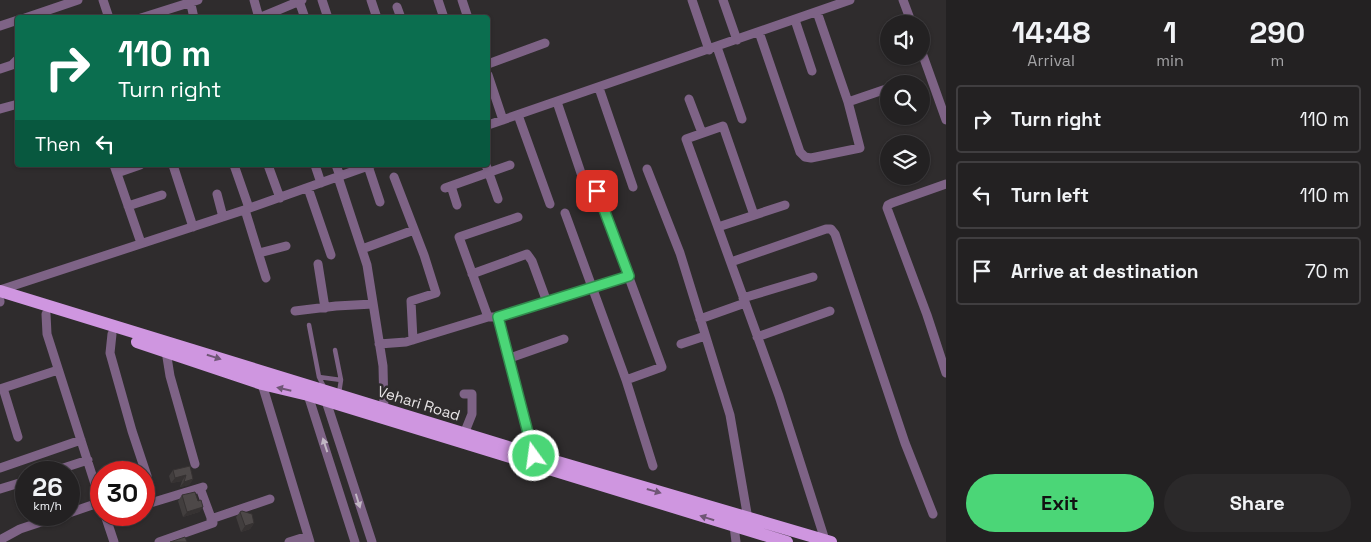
<!DOCTYPE html>
<html lang="en">
<head>
<meta charset="utf-8">
<style>
  body { margin:0; font-family:"Space Grotesk",sans-serif; background:#2b292a; color:#f1f3f6; height:100vh; display:flex; flex-direction:column; font-size:19px; white-space:nowrap }
  * { box-sizing:border-box; margin:0 }
  p { font-size:16px; color:#a3a3a5 }
  .icon { flex:none; width:28px; height:28px; fill:none; stroke:currentColor; stroke-width:2; stroke-linecap:round; stroke-linejoin:round }
  .map { position:relative; flex:1; overflow:hidden }
  .side { display:flex; flex-direction:column; background:#232122; width:425px }
  .side>* { flex:none }
  .top-card { position:absolute; left:15px; top:15px; width:475px; height:152px; border-radius:5px; box-shadow:0 1px 4px #0004,0 0 0 1px #403e40; background:#0b6e4f; color:#fff; overflow:hidden }
  .buttons { position:absolute; left:880px; top:15px; display:grid; gap:10px }
  .buttons a { display:grid; place-items:center; width:50px; height:50px; border-radius:50%; background:#232122; box-shadow:0 1px 4px #0004,0 0 0 1px #403e40; font-size:25px }
  .speed { position:absolute; left:15px; top:461px; display:flex; gap:10px; font-size:25px; font-weight:700; text-align:center }
  .speed>* { display:grid; place-content:center; width:65px; height:65px; border-radius:50%; background:#232122; box-shadow:0 1px 4px #0004,0 0 0 1px #403e40; line-height:1 }
  .speed small { font-size:12px; font-weight:400 }
  .speed .limit { border:8px solid #d22; background:#fff; color:#111 }
  .pin { position:absolute; display:grid; place-items:center; width:42px; height:42px; color:#fff; margin:-21px; border-radius:10px; box-shadow:0 2px 8px #0006 }
  .me { position:absolute; width:55px; margin:-28px; rotate:346deg; stroke-linejoin:round; filter:drop-shadow(0 0 4px #0008) }
  .turn { display:flex; align-items:center; gap:18px; height:105px; padding:0 20px; font-size:22px }
  .turn .icon { width:65px; height:65px; stroke-width:2.5 }
  .turn b { display:block; font-size:35px; line-height:42px }
  .then { display:flex; align-items:center; height:48px; padding:0 20px; background:#0003; gap:10px; font-size:19px }
  .eta { display:flex; justify-content:space-evenly; align-items:center; height:85px; text-align:center }
  .eta b { font-size:30px; font-weight:600; line-height:35px }
  .primary-button { display:flex; gap:10px; margin-top:auto; padding:10px 20px }
  .primary-button a { flex:1; height:58px; border-radius:30px; background:#4bd677; color:#111; font-size:20px; font-weight:600; line-height:58px; text-align:center }
  .primary-button a+a { background:#2b292a; color:#f1f3f6 }
  ul { padding:0; list-style:none }
  li { display:flex; align-items:center; gap:15px; height:68px; margin:0 10px 8px; padding:0 10px; border:2px solid #403e40; border-radius:5px }
  li div { flex:1 }
  li b { display:block; font-size:19px }
  li em { font-style:normal }
  main { display:flex; flex:1; min-height:0 }
  .map>svg:first-child { display:block }
</style>
</head>
<body>
<main>
<div class="map">
<svg width="946" height="542" viewBox="0 0 946 542">
  <rect width="100%" height="100%" fill="#2f2c2d"/>
  <g fill="none" stroke-linecap="round" stroke-linejoin="round">
    <path stroke="#7e6386" stroke-width="4.5" d="M309 325 319 377 324 387
      M335 350 341 380 339 393
      M319 377 341 380"/>
    <path stroke="#7e6386" stroke-width="9" d="M103 0 109 18
      M190 0 194 18
      M254 0 259 18
      M322 0 328 18
      M371 0 377 18
      M438 0 444 18
      M462 0 468 18
      M692 0 709 50
      M723 0 737 40
      M903 0 912 24
      M299 1 305 18
      M397 7 401 18
      M25 18 78 0
      M141 18 198 0
      M259 18 302 0
      M795 20 812 71
      M0 26 18 20
      M759 32 800 152 805 157 811 158 860 148 848 102 817 12
      M717 47 742 119
      M921 50 946 120
      M488 64 545 43
      M0 69 12 65 18 59
      M488 75 503 120
      M599 88 633 187
      M689 99 702 133
      M557 102 583 179
      M848 102 889 88
      M0 109 18 104
      M518 115 550 204
      M488 125 850 0
      M114 165 141 243
      M173 165 193 227
      M234 165 249 208
      M268 165 280 198
      M315 165 321 183
      M336 165 340 176
      M486 165 498 199
      M368 166 380 202
      M647 169 680 253 730 415 748 519
      M117 173 140 165
      M338 177 367 265 383 366 384 409
      M394 177 424 255 436 293 411 301 413 340
      M946 184 892 203 888 205 887 208 927 315 946 373
      M451 186 457 205
      M308 188 331 255
      M445 188 510 165
      M597 191 662 367 626 380
      M217 194 223 217
      M128 206 162 195
      M245 210 266 278
      M565 213 626 380 653 466
      M754 215 723 126 686 139 779 396 825 540
      M718 227 785 205
      M362 249 414 230
      M259 253 286 246
      M731 262 826 229H831L835 234 905 443 933 514
      M318 264 325 308
      M472 274 527 254 532 261 547 302
      M0 290 244 210 371 165
      M743 298 813 277
      M0 302V301
      M295 311 336 306 373 304
      M46 314 47 334 101 503
      M488 317 459 237 518 217
      M498 317 534 455
      M700 319 745 303
      M112 334 110 353 132 431 147 476
      M757 337 830 311
      M379 344 406 342 488 317H498L629 276
      M681 344 705 336
      M166 351 170 376 195 464
      M510 358 564 339
      M262 384 310 542
      M3 388 18 437
      M0 389 58 370
      M309 392 308 395 355 542
      M325 398 372 542
      M464 434 472 414V394H464
      M0 468 81 440
      M51 472 88 460
      M0 489 26 481
      M144 505 203 487
      M69 513 101 502
      M105 515 114 542
      M211 519 270 499
      M734 526 736 542
      M0 540 20 529 62 515
      M159 542 213 523 200 488
      M289 542 308 536"/>
    <path stroke="#cf96e0" stroke-width="12" d="M0 291 534 455 831 542
      M137 342 262 384 308 395 787 542"/>
  </g>
  <path fill="#423e3e" d="M173 470 193 479 189 485 180 487 182 481 171 483 169 476Z
    M182 495 198 501 203 507 199 512 183 517 178 501Z
    M240 512 254 523 250 529 241 532 236 517Z"/>
  <path fill="#363232" d="M186 475 182 481 171 483 175 478Z
    M193 479 189 485 180 487 184 482Z
    M150 492 148 494 144 496V494Z
    M203 507 199 512 183 517 187 512Z
    M254 523 250 529 241 532 245 526Z"/>
  <path fill="#4d4848" stroke="#363232" d="M190 466 193 479 184 482 186 475 175 478 173 470Z
    M147 486 150 492 144 494V487Z
    M195 492 198 501 201 500 203 507 187 512 182 495Z
    M242 511 252 514 254 523 245 526 240 512Z
    M185 537 187 542H170Z"/>
  <defs><path id="oneway-solid" d="M-6-.8H1V-3.2L6.5 0L1 3.2V.8H-6Z" transform="scale(1.25)"/></defs>
  <g fill="#6f5675">
    <use href="#oneway-solid" transform="translate(214 357) rotate(17)"/>
    <use href="#oneway-solid" transform="translate(284 389) rotate(-167)"/>
    <use href="#oneway-solid" transform="translate(654 491) rotate(16)"/>
    <use href="#oneway-solid" transform="translate(707 518) rotate(-163)"/>
  </g>
  <g fill="#c2b7c4">
    <use href="#oneway-solid" transform="translate(325 445) rotate(-108)"/>
    <use href="#oneway-solid" transform="translate(358 501) rotate(73)"/>
  </g>
  <g fill="none" stroke-linecap="round" stroke-linejoin="round">
    <defs>
      <path id="route" d="M534 456 498 317 629 276 597 191"/>
    </defs>
    <use href="#route" stroke="#318b4d" stroke-width="12"/>
    <use href="#route" stroke="#4bd677" stroke-width="9"/>
  </g>
  <g text-anchor="middle" dominant-baseline="central" stroke-width="5" stroke-linejoin="round" paint-order="stroke">
    <g font-size="15" fill="#e7e4e5" stroke="#2f2c2d">
      <text transform="translate(419 403) rotate(17)">Vehari Road</text>
    </g>
  </g>
</svg>
<div class="buttons">
<a><svg class="icon" aria-label="sound" viewBox="0 0 24 24"><path d="M4 9h4l5-4v14l-5-4H4zM17 9q2 3 0 6"/></svg></a>
<a><svg class="icon" aria-label="search" viewBox="0 0 24 24"><circle cx="10" cy="10" r="6"/><path d="M15 15l6 6"/></svg></a>
<a><svg class="icon" aria-label="layers" viewBox="0 0 24 24"><path d="M12 4l9 5-9 5-9-5zM3 14l9 5 9-5"/></svg></a>
</div>
<div class="speed"><div>26<small>km/h</small></div><div class="limit">30</div></div>
<div class="pin" style="left:597px;top:191px;background:#d93025"><svg class="icon" aria-label="arrive" viewBox="0 0 24 24"><path d="M6 21V4h12l-3 4 3 4H6"/></svg></div>
<svg class="me" style="left:534px;top:456px" viewBox="-20 -20 40 40"><circle r="17" fill="#4bd677" stroke="#fff" stroke-width="3"/><path d="M0-11L8 9 0 5-8 9z" fill="#fff"/></svg>
<div class="top-card">
<div class="turn"><svg class="icon" aria-label="right" viewBox="0 0 24 24"><path d="M7 20v-9h11M14 6l5 5-5 5"/></svg><div><b>110 m</b>Turn right</div></div>
<div class="then">Then<svg class="icon" aria-label="left" viewBox="0 0 24 24"><path d="M17 20v-9H6M10 6l-5 5 5 5"/></svg></div>
</div>
</div>
<section class="side">
<div class="eta">
<div><b>14:48</b><p>Arrival</p></div>
<div><b>1</b><p>min</p></div>
<div><b>290</b><p>m</p></div>
</div>
<ul>
<li><svg class="icon" aria-label="right" viewBox="0 0 24 24"><path d="M7 20v-9h11M14 6l5 5-5 5"/></svg><div><b>Turn right</b></div><em>110 m</em></li>
<li><svg class="icon" aria-label="left" viewBox="0 0 24 24"><path d="M17 20v-9H6M10 6l-5 5 5 5"/></svg><div><b>Turn left</b></div><em>110 m</em></li>
<li><svg class="icon" aria-label="arrive" viewBox="0 0 24 24"><path d="M6 21V4h12l-3 4 3 4H6"/></svg><div><b>Arrive at destination</b></div><em>70 m</em></li>
</ul>
<div class="primary-button"><a>Exit</a><a>Share</a></div>
</section>
</main>
</body>
</html>
